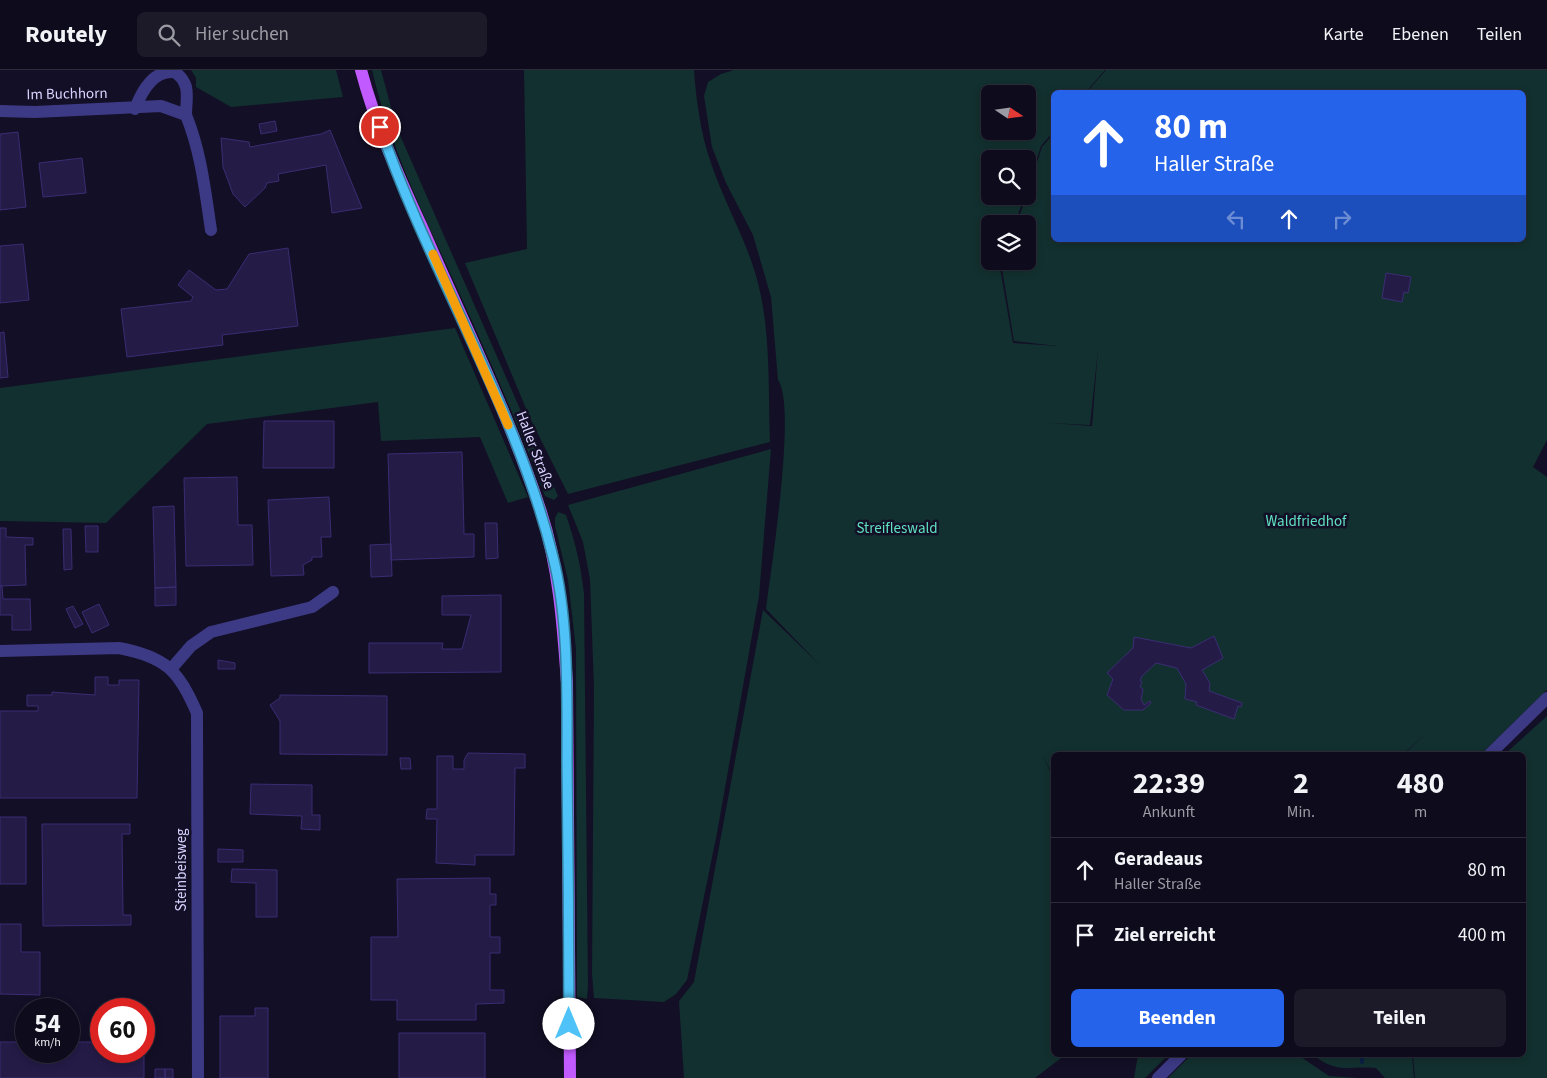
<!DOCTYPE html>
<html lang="de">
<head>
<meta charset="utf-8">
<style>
  body { margin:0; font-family:"Source Sans 3",sans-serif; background:#1c1929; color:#f1f3f6; height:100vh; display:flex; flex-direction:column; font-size:19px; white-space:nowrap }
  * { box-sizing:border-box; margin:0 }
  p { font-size:16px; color:#9b9ba3 }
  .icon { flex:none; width:28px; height:28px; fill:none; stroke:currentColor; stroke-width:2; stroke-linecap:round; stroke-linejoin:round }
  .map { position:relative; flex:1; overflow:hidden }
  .panel { position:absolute; left:1051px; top:682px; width:475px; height:305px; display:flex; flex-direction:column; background:#0e0b1c; border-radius:8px; box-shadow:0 2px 8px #0003,0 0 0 1px #2e2b3b }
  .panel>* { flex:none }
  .top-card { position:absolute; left:1051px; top:20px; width:475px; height:152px; border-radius:8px; box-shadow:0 2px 8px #0003,0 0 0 1px #2e2b3b; background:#2563eb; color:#fff; overflow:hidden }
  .needle { width:32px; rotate:103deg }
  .fabs { position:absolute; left:981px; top:15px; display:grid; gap:10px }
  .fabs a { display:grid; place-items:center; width:55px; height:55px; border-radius:8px; background:#0e0b1c; box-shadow:0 2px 8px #0003,0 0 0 1px #2e2b3b; font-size:25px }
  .speed { position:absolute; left:15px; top:928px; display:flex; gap:10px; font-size:25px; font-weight:700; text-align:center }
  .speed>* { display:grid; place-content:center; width:65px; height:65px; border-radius:50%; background:#0e0b1c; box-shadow:0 2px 8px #0003,0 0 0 1px #2e2b3b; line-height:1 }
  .speed small { font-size:12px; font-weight:400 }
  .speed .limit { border:8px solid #d22; background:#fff; color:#111 }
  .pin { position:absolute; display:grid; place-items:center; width:42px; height:42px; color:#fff; margin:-21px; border:2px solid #fff; border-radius:50%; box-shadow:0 1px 5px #0007 }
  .me { position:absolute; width:55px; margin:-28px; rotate:0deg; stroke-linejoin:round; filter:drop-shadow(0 0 4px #0008) }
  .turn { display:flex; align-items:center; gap:18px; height:105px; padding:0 20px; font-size:22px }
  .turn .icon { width:65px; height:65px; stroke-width:2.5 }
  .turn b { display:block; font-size:35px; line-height:42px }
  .lanes { display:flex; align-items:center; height:48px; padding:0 20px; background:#0003; justify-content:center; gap:25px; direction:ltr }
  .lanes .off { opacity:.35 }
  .eta { display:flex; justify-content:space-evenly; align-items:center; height:85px; text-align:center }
  .eta b { font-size:30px; font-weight:700; line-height:35px }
  .primary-button { display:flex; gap:10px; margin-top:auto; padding:10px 20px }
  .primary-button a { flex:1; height:58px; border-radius:8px; background:#2563eb; color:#fff; font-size:20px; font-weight:700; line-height:58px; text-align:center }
  .primary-button a+a { background:#1c1929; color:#f1f3f6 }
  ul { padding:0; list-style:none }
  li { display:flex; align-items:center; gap:15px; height:65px; padding:0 20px; border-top:1px solid #2e2b3b }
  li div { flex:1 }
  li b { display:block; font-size:19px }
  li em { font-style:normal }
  header { display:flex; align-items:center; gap:30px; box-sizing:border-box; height:70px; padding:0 25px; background:#0e0b1c; border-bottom:1px solid #2e2b3b }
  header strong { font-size:24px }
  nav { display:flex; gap:28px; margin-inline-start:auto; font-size:18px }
  .search { width:350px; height:45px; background:#1c1929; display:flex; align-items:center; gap:12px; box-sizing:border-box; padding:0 18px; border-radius:8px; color:#9b9ba3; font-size:19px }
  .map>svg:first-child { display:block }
</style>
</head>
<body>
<header>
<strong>Routely</strong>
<div class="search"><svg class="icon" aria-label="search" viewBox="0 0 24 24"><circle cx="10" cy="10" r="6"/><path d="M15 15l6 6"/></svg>Hier suchen</div>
<nav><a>Karte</a><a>Ebenen</a><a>Teilen</a></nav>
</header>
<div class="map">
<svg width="1547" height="1008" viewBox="0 0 1547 1008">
  <rect width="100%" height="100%" fill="#130f26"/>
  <path fill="#12302f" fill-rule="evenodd" d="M191 0H336L343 27 231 37 196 17V8Z
    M372 0H381L396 56 558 426 554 430 545 426C515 344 478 264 442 185 414 124 387 65 372 0Z
    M524 0H694C696 30 701 65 711 93 725 135 749 174 759 217 771 267 768 320 770 372L568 424 530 348 465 193 527 179Z
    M734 0H1105L1086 22H1054V61L1041 76 1028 116V89H990V126H1024L1015 154H990V191H1003L1000 198 1013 273 1058 276 1014 271 1002 199 1005 191H1028V154H1017L1042 77 1054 63V170H1524V22H1087L1106 0H1547V370L1533 397 1547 407V620L1480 685H1403L1427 663 1402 685H1054V708L1042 684 1054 710V985H1065L1035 1008H684L679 931 694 912 763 540 820 595 766 539C771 498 797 336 778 310L771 227 753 165 726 113 712 77 704 26 708 12 721 4ZM990 24H1028V61H990ZM1098 279 1092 356 1050 353 1090 355Z
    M455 258 528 427 508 433 480 367 381 371 378 332 207 354 106 453 0 451V318Z
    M771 379 759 526 717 763 687 910 676 924 664 932 594 928 592 904 594 618 590 509 583 472 568 435Z
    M558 442 566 445C575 471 581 496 584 524L588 916 587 929 577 927 576 579 568 510 555 456V448Z
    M1547 646V1008H1415L1413 985H1524V685H1504Z
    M1138 985H1168L1145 1008H1134Z
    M1191 985H1298L1329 1006 1359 1008H1168Z
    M1313 985H1412L1414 1008H1385L1376 998C1346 995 1340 1005 1313 985Z"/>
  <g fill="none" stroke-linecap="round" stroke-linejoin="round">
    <path stroke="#0a1f44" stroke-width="4" d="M1362 985V992"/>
  </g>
  <path fill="#241b47" stroke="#3b2d73" d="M275 51 277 61 261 64 259 54Z
    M330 60 362 138 332 143 326 95 278 104 279 111 267 113 265 118 245 137 233 124 223 97 221 68 249 72 250 77 321 64Z
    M18 62 26 137 0 140V64Z
    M82 88 86 123 43 127 39 93Z
    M23 174 29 230 0 233V176Z
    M288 178 298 256 222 265 223 275 127 287 121 239 191 231 193 227 178 215 189 200 216 220 227 219 249 184Z
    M1386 203 1411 207 1408 223 1404 222 1402 232 1382 228Z
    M4 262 8 307 0 308V263Z
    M264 351H334V398H263Z
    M462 382 464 464H474V487L391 490 388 384Z
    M237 407 238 455H252L253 495 186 496 184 408Z
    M329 427 331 467H321L322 487H312V490L303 495 304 505 271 506 268 430Z
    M174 436 176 517 155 518 153 437Z
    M485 453H497L498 488 486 489Z
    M85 456H98V482H86Z
    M0 458H6V467L33 468V475H25L26 515 0 516Z
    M63 459H71L72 499 64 500Z
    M391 474 392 506 371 507 370 475Z
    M0 516H2L3 529H30L31 560H12V545H0Z
    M176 517V535L155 536V518Z
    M501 525V602L369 603V573H443L442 579H462L471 545H442V526Z
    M99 534 109 555 92 563 82 542Z
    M73 536 83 554 75 558 66 539Z
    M1214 566 1223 588 1202 600 1210 613 1209 621 1242 633 1241 637 1238 636 1234 649 1196 635 1197 632 1185 629 1186 614 1177 598 1156 593 1142 606 1140 611 1142 612 1140 617 1143 619 1141 629 1144 635 1150 631 1151 633 1143 640H1124L1107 625 1113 609 1107 603 1133 578 1134 567 1191 578Z
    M218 590 235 593V599H218Z
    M95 607H108V615H119V610H139L137 728H0V641H38V636H27V625H52V622L95 625Z
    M280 625 387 626V685L280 684V651L270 635 280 628Z
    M468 683 525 684V698H515L514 785H475V795L436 793 437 749H426L427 739H437V686H453V699H464V690Z
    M400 688H410L411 699H401Z
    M251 714 312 715V745H320V760L301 759 302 746 250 744Z
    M0 747H26V814H0Z
    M42 754H130V764H122L123 845H131V855L43 856Z
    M218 779 243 780V792H218Z
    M232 799 277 800V847H256V813L231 812Z
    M490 808V824H496V835H490V867H500V883H490V920H504V933L476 934V950H397V930H371V867H398L397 809Z
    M0 854H21V882H40V925L0 924Z
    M255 938H268V1008H220V946H255Z
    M399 963H485V1008H399Z
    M0 972H26V981H69V972H101V981H144V972V1008H0Z
    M155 999H165V1008H155Z
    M165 999H173V1008H165Z"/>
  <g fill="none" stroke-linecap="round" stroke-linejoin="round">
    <path stroke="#3d3a85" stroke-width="12" d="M135 39C141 23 153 0 174 2 180 5 184 11 186 17 188 25 186 36 186 45
      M0 41 35 42 161 36 186 45C201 82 205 120 211 160
      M0 581 119 578C166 587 178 600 197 643L198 1008
      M171 599 191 576 211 562 312 537 333 522"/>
    <path stroke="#3d3a85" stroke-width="12" d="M1489 685 1547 628
      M1158 1008 1181 985"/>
    <path stroke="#c25bff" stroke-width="12" d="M361 0C375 53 398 105 421 155 462 250 509 344 541 442 559 497 563 556 567 613L570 1008"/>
  </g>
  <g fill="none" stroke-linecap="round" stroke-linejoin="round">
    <defs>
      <path id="route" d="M380 57C430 203 516 336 553 487 569 549 567 628 567 692 568 779 569 867 569 954"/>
    </defs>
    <use href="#route" stroke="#337fa1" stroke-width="12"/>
    <use href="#route" stroke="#4fc3f7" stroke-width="9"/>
    <path stroke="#f59e0b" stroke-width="9" d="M433 184 508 355"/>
  </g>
  <g text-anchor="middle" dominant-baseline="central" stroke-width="5" stroke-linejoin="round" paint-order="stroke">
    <g font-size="15" fill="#d9d4ff" stroke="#130f26">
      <text transform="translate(67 24) rotate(-1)">Im Buchhorn</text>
      <text transform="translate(535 380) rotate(69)">Haller Straße</text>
      <text transform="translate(181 800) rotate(-90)">Steinbeisweg</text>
    </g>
    <g font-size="15" fill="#5fe0c0" stroke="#130f26">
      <text x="1306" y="451">Waldfriedhof</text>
      <text x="897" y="458">Streifleswald</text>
    </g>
  </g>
</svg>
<div class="fabs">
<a><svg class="needle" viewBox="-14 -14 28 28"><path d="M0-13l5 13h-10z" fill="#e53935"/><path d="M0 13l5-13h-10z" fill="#9b9ba3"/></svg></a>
<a><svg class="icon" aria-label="search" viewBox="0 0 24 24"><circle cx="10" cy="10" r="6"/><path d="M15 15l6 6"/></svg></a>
<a><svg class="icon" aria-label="layers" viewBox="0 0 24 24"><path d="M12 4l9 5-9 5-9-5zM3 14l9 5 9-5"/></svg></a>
</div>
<div class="speed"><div>54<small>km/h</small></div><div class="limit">60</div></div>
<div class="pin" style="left:380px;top:57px;background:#d93025"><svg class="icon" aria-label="arrive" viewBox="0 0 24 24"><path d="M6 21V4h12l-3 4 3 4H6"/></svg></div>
<svg class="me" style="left:569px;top:954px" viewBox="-20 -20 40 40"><circle r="19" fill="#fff"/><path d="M0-13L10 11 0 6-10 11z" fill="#4fc3f7"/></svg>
<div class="top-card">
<div class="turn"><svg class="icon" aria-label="ahead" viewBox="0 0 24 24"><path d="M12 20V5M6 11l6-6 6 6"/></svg><div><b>80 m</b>Haller Straße</div></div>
<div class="lanes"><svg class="icon off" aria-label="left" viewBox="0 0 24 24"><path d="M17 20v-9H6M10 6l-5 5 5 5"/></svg><svg class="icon" aria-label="ahead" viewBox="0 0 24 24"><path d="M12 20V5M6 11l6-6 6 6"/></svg><svg class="icon off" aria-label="right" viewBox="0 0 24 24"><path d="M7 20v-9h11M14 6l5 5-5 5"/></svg></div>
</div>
<section class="panel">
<div class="eta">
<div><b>22:39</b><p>Ankunft</p></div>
<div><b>2</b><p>Min.</p></div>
<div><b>480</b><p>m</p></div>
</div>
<ul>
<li><svg class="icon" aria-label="ahead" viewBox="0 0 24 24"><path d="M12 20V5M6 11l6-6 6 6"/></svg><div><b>Geradeaus</b><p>Haller Straße</p></div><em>80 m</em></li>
<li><svg class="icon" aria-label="arrive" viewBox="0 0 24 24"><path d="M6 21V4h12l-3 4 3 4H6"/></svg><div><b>Ziel erreicht</b></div><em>400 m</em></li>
</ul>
<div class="primary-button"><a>Beenden</a><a>Teilen</a></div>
</section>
</div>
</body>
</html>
